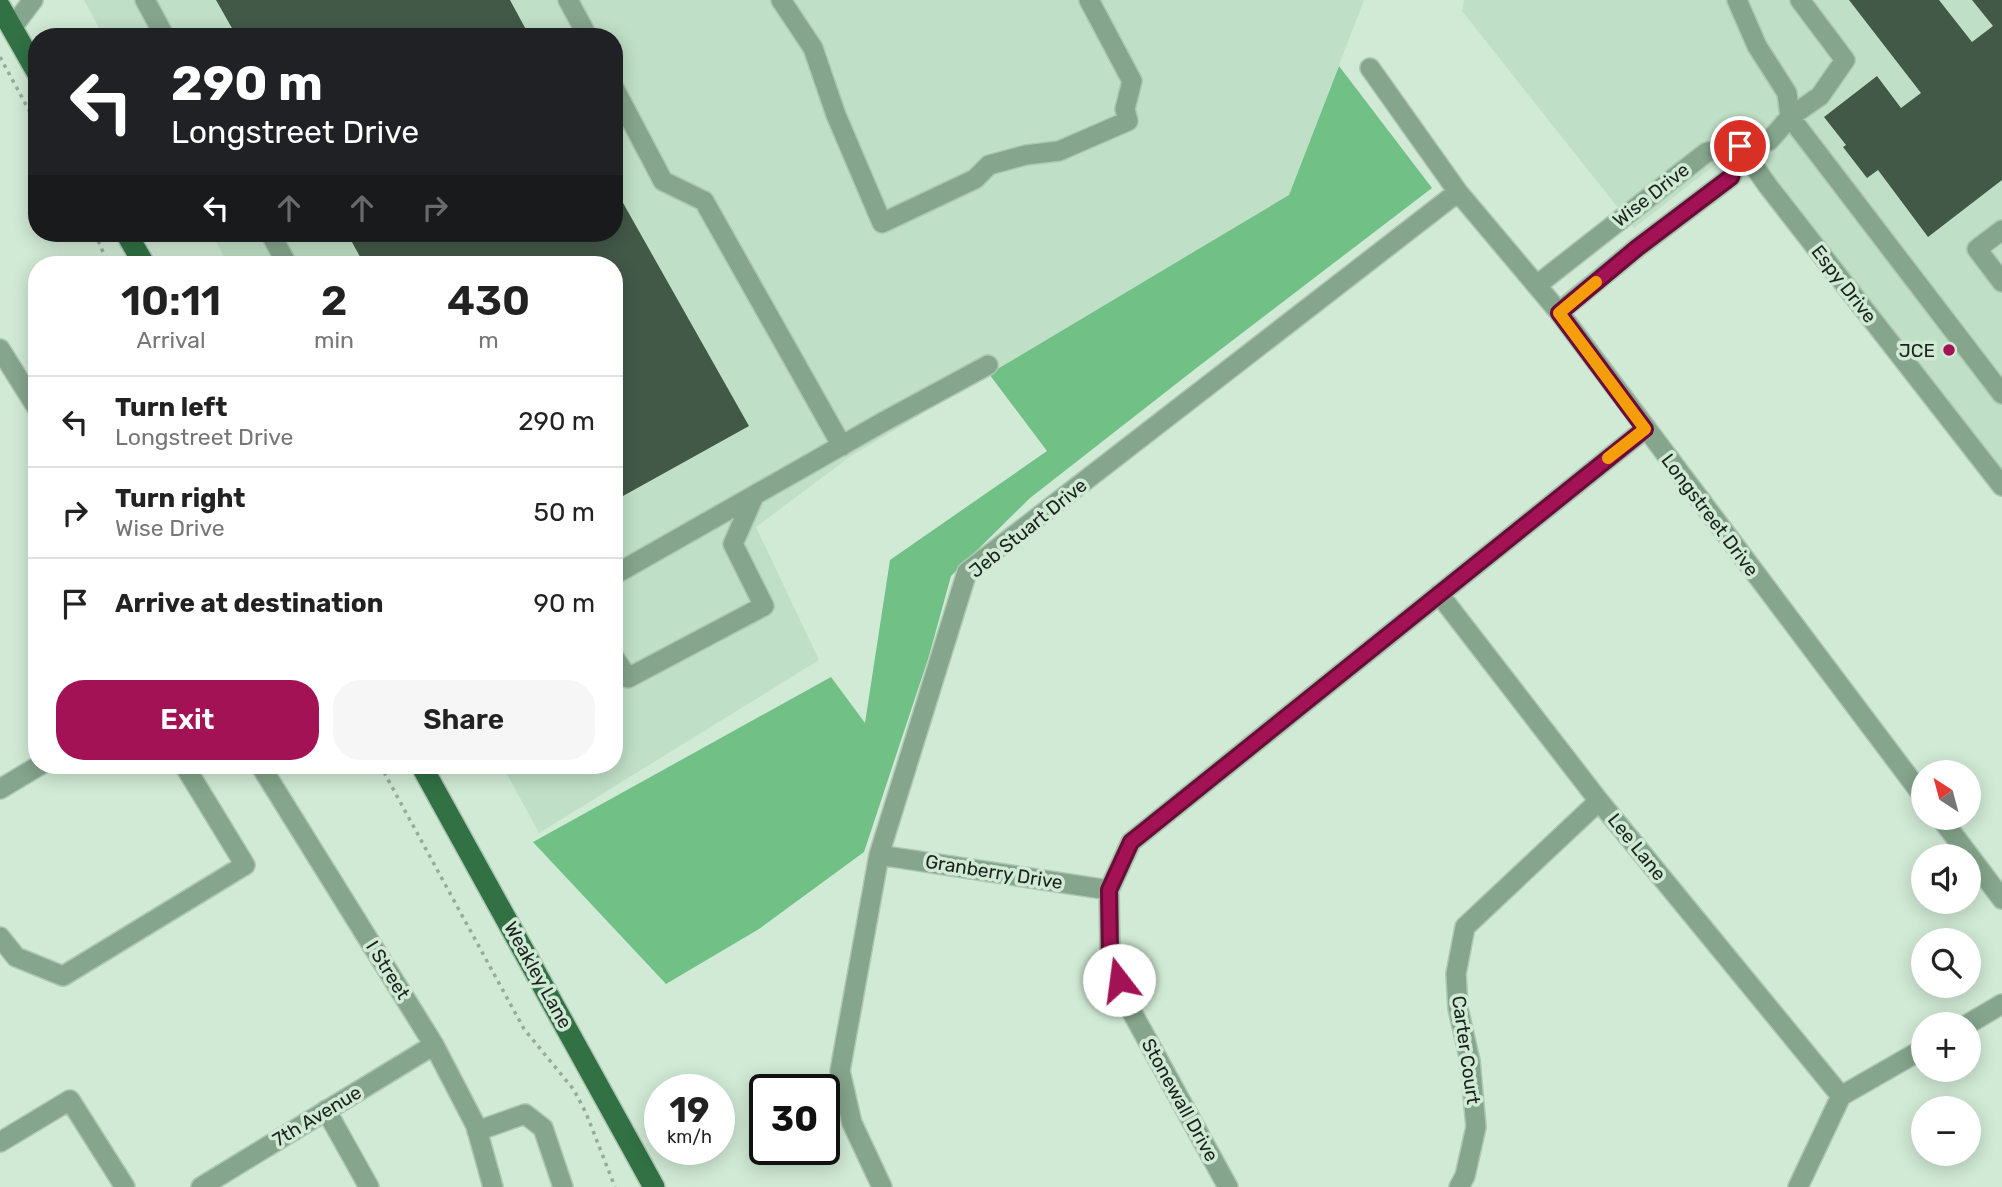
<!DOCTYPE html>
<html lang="en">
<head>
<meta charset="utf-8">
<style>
  body { margin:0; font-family:Rubik,sans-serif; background:#f6f6f6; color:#222; height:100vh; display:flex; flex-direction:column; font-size:26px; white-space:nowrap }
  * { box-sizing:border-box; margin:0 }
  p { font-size:23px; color:#767676 }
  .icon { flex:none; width:38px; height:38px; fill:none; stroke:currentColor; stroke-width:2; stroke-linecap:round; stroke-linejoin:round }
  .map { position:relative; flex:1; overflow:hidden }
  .drawer { position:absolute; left:28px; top:256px; width:595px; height:518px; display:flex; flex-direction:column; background:#fff; border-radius:28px; box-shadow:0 4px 18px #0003 }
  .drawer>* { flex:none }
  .top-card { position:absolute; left:28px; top:28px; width:595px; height:214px; border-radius:28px; box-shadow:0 4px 18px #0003; background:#202124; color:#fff; overflow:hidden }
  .needle { width:46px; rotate:324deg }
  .controls { position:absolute; left:1911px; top:760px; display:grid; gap:14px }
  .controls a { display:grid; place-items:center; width:70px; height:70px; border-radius:50%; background:#fff; box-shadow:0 4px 18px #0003; font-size:35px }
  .speed { position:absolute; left:644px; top:1074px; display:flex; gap:14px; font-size:35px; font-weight:700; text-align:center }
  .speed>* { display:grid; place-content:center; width:91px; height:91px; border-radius:50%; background:#fff; box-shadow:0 4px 18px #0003; line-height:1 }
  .speed small { font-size:18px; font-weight:400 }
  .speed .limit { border:4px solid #111; border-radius:10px; background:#fff; color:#111 }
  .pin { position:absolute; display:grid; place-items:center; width:60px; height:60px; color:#fff; margin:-30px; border:4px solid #fff; border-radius:50%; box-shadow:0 2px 7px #0007 }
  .me { position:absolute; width:77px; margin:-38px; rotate:345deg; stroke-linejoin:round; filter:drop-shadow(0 0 5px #0008) }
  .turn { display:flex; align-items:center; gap:24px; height:147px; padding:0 28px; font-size:32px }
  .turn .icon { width:91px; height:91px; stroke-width:2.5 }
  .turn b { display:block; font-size:49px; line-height:60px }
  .lanes { display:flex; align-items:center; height:66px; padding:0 28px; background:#0003; justify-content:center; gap:35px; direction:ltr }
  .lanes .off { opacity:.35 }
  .eta { display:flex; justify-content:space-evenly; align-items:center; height:119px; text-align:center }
  .eta b { font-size:42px; font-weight:600; line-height:49px }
  .action { display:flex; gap:14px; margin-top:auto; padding:14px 28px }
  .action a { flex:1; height:80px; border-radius:28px; background:#a31254; color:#fff; font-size:28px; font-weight:600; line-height:80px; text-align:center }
  .action a+a { background:#f6f6f6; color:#222 }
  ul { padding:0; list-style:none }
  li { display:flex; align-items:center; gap:21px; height:91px; padding:0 28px; border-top:2px solid #e0e0e0 }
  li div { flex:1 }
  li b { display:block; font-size:26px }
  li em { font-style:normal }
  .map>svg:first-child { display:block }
</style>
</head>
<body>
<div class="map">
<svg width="2002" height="1187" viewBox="0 0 2002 1187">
  <rect width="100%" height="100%" fill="#d0ead5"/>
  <path fill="#bfdfc6" d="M84 0H1364L1289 195 851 456 756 527 819 660 539 833 502 765H614V264H228L211 233H614V37H104Z
    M1464 0H2002V472L1734 150 1634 228 1462 11Z"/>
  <path fill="#71c086" d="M1339 66 1432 188 1199 366 1030 498 951 576 929 656 864 852 759 929 666 984 533 842 831 677 865 723 890 560 1047 451 989 374 1289 195Z"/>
  <path fill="#435948" d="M216 0H510L530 37H237Z
    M1849 0H1939L1972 42 1993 26 1972 0H2002V180L1928 237 1878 170 1867 178 1843 147 1846 145 1824 117 1877 76 1901 108 1921 93Z
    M614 187 749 426 614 501V264H364L347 233H614Z"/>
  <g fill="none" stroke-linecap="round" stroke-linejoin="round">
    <defs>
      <path id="minor" d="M145 0 165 37
        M568 0 588 37
        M781 0 813 48 836 115 882 223 975 179 989 165 1026 155 1059 151 1128 121 1125 109 1132 81 1089 0
        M1737 0 1757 46 1787 93 1790 117 2002 394
        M12 28 33 0
        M1370 68 1458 192 1559 312 1923 796
        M614 88 663 181 704 201 842 446
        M1740 146 1768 186 2002 486
        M2002 230 1977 249 2002 282
        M270 233 287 264
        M1537 285 1707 152 1769 141 1790 117 1820 96 1845 60 1800 0
        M1559 312 1637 248 1731 177 1740 146
        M0 349 37 408
        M614 575 883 422 988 365
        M1439 594 1599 801 1841 1096
        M614 657 628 678 764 606 733 544 754 496
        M260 765 434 1045 476 1126 493 1187
        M0 789 40 765
        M1940 817 2002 899
        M879 855 1109 890
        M0 937 16 957 63 976 245 865 184 765
        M1968 1024 2002 1004
        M326 1110 369 1187
        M477 1131 525 1114 543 1128 563 1187
        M0 1142 70 1100 125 1187
        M201 1187 434 1045
        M882 1187 852 1123 840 1071 879 855 967 572 1458 192
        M1228 1187 1128 1005 1110 955 1109 890 1131 842 1645 429
        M1459 1187 1465 1176 1476 1127 1470 1061 1458 1008 1456 974 1465 927 1599 801
        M1798 1187 1841 1096 1923 1049"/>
      <path id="major" d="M0 7 37 72
        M126 233 144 264
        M421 765 654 1187"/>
    </defs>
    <use href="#minor" stroke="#afc6b4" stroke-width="22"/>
    <use href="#major" stroke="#afc6b4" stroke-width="24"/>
    <path stroke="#96ab9a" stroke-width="3.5" stroke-dasharray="3.5 5" stroke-linecap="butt" d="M0 57 37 125
      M95 233 108 264
      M380 765 524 1029 574 1090 586 1113 615 1187"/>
    <use href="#minor" stroke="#85a58c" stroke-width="19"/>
    <use href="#major" stroke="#317144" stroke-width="21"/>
  </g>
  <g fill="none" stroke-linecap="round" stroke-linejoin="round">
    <defs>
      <path id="route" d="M1119 980 1110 956 1109 890 1131 842 1645 429 1559 313 1637 248 1731 177 1740 146"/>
    </defs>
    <use href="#route" stroke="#6a0c37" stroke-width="18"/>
    <use href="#route" stroke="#a31254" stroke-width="12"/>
    <path stroke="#f59e0b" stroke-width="12" d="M1596 282 1559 313 1645 429 1608 458"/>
  </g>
  <circle fill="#a31254" stroke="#d0ead5" stroke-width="2.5" cx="1949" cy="350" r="7"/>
  <g text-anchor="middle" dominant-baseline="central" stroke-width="7" stroke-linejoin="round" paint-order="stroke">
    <g font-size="19" fill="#19221b" stroke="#d0ead5">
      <text transform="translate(1651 195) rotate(-38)">Wise Drive</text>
      <text transform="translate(1844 284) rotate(52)">Espy Drive</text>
      <text transform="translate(1710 515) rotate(53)">Longstreet Drive</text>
      <text transform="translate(1028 528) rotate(-39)">Jeb Stuart Drive</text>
      <text transform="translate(1637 847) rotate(51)">Lee Lane</text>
      <text transform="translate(994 872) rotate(9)">Granberry Drive</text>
      <text transform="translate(388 970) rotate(58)">I Street</text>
      <text transform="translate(538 975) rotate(61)">Weakley Lane</text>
      <text transform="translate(1466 1050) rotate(82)">Carter Court</text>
      <text transform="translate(1180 1100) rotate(61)">Stonewall Drive</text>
      <text transform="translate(317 1116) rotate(-31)">7th Avenue</text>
    </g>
    <g font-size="19" fill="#19221b" stroke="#d0ead5" text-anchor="end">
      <text x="1935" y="350">JCE</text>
    </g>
  </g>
</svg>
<div class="controls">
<a><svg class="needle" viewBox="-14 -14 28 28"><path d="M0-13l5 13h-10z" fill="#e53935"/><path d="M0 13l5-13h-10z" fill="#767676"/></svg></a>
<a><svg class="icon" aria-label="sound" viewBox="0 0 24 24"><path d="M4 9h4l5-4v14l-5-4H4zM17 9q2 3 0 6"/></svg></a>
<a><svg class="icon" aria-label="search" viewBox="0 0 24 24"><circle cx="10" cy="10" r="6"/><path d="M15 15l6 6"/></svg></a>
<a>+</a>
<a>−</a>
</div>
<div class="speed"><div>19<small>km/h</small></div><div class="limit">30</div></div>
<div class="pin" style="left:1740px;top:146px;background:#d93025"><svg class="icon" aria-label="arrive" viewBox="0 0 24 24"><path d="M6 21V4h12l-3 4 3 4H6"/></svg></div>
<svg class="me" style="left:1119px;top:980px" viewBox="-20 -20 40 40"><circle r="19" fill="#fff"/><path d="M0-13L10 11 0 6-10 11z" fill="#a31254"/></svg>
<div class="top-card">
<div class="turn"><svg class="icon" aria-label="left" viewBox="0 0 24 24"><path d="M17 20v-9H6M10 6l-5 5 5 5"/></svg><div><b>290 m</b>Longstreet Drive</div></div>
<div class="lanes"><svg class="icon" aria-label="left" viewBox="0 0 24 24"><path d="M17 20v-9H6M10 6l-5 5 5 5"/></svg><svg class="icon off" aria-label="ahead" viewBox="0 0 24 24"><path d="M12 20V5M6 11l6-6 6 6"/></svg><svg class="icon off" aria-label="ahead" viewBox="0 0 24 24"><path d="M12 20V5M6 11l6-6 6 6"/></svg><svg class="icon off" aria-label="right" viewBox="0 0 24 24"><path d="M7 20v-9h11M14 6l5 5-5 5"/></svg></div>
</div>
<section class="drawer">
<div class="eta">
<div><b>10:11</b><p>Arrival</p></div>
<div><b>2</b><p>min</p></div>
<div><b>430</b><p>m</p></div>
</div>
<ul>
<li><svg class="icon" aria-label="left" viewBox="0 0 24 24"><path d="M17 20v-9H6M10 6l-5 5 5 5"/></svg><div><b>Turn left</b><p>Longstreet Drive</p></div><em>290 m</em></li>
<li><svg class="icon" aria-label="right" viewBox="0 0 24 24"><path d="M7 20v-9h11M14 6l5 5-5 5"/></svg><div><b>Turn right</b><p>Wise Drive</p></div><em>50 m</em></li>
<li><svg class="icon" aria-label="arrive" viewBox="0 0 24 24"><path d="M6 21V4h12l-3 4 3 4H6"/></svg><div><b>Arrive at destination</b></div><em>90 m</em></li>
</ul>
<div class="action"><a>Exit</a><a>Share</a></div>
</section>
</div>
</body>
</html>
